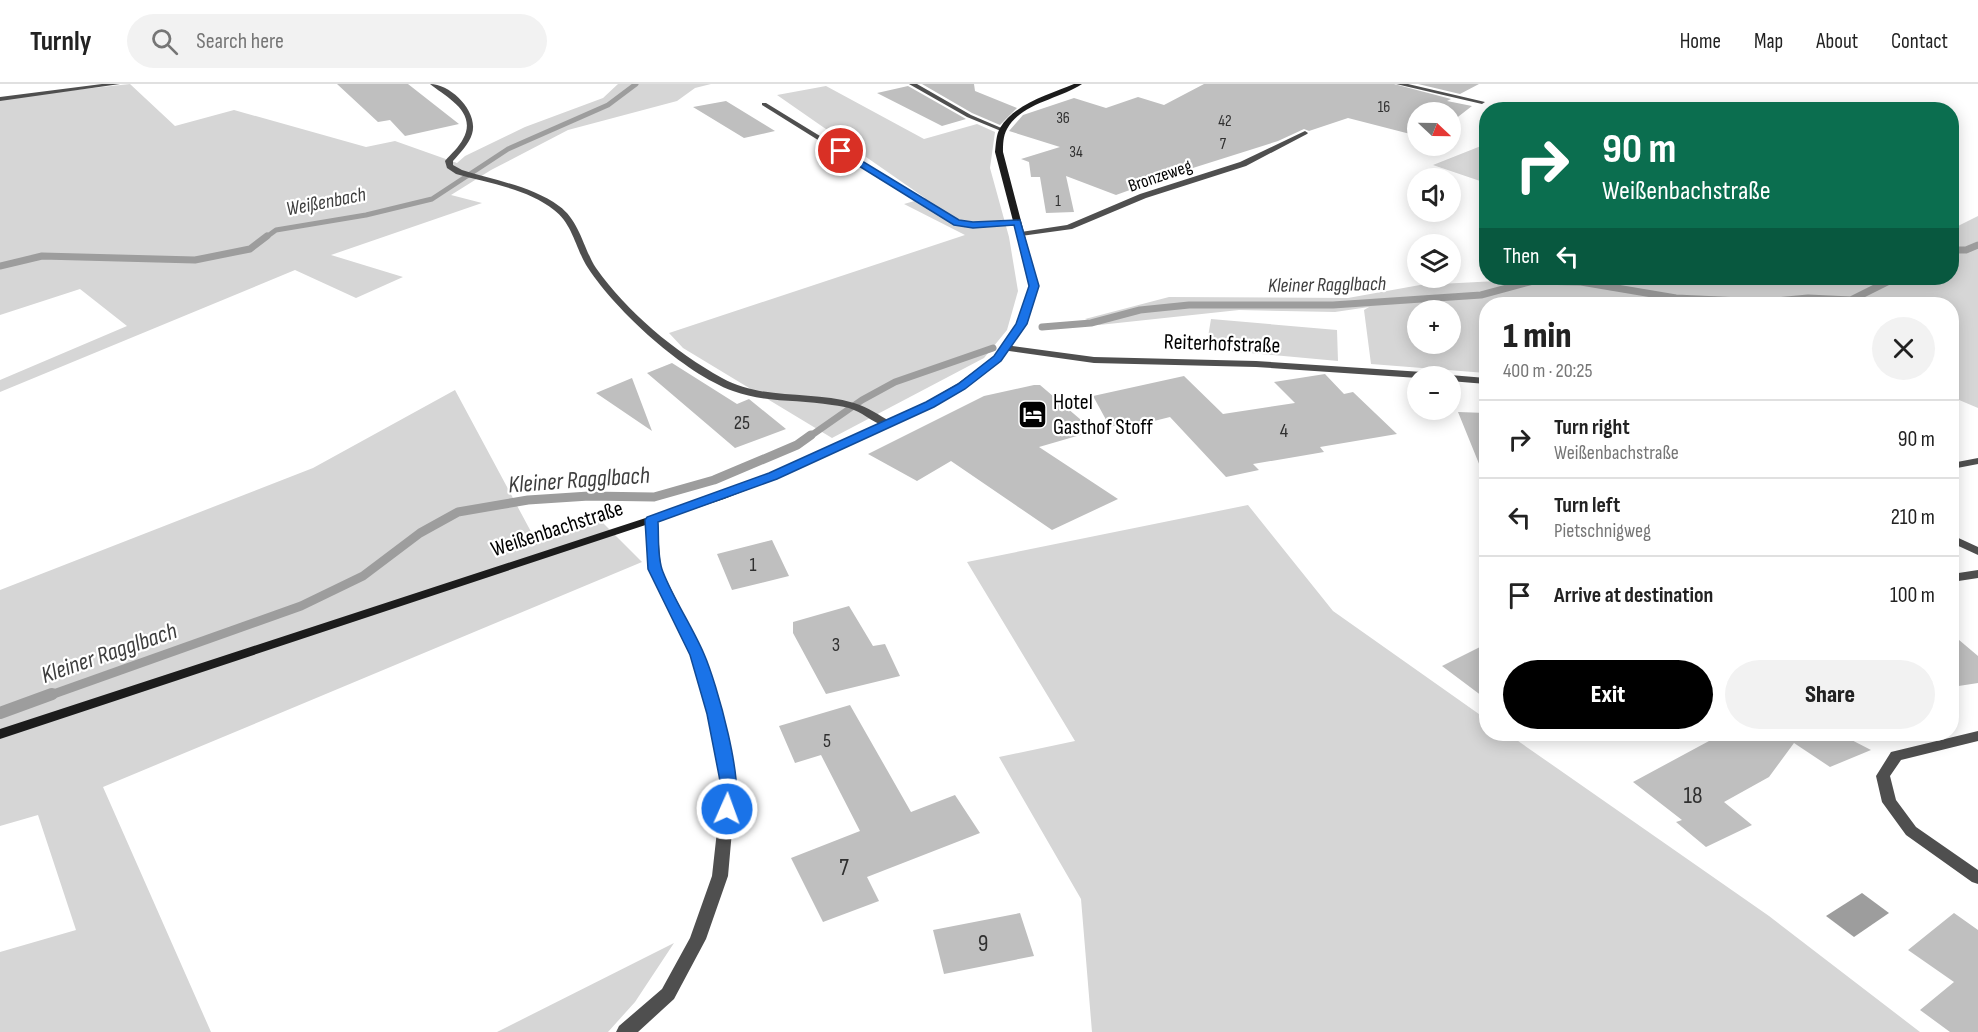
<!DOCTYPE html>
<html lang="en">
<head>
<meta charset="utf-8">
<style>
  body { margin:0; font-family:"Sofia Sans Condensed",sans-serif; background:#f2f2f2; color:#222; height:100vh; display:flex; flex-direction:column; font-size:22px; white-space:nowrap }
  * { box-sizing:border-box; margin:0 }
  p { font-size:20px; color:#767676 }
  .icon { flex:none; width:33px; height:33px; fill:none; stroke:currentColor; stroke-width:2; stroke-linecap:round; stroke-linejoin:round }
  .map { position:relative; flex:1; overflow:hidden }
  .sheet { position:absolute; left:1479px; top:213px; width:480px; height:444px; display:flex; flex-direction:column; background:#fff; border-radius:24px; box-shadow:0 3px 15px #0003 }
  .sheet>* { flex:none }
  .top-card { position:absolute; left:1479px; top:18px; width:480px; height:183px; border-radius:24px; box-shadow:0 3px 15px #0003; background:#0b6e4f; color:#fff; overflow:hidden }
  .needle { width:39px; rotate:112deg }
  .buttons { position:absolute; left:1407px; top:18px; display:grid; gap:12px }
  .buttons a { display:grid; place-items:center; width:54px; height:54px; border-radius:50%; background:#fff; box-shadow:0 3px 15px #0003; font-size:30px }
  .pin { position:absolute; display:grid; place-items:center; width:51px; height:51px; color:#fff; margin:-26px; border:3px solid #fff; border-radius:50%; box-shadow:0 2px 6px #0007 }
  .me { position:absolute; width:66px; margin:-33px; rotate:2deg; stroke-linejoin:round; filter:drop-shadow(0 0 4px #0008) }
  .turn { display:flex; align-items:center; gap:21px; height:126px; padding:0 24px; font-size:27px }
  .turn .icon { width:78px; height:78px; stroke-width:2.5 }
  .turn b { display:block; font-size:42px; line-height:51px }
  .then { display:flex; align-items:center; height:57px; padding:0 24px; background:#0003; gap:12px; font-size:22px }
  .round { display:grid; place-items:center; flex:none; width:63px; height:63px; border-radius:32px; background:#f2f2f2 }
  .headline { display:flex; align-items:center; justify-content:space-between; height:102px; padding:0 24px }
  h1 { font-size:36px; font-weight:800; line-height:45px }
  .button { display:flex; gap:12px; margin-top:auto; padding:12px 24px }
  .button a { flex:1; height:69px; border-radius:36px; background:#000; color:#fff; font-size:24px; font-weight:800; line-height:69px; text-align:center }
  .button a+a { background:#f2f2f2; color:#222 }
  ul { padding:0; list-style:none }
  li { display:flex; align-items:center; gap:18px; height:78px; padding:0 24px; border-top:2px solid #e0e0e0 }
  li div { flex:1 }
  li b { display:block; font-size:22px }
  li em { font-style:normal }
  header { display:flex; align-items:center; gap:36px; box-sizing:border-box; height:84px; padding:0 30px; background:#fff; border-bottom:2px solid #e0e0e0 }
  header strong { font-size:28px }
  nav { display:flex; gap:33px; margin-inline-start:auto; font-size:21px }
  .search { width:420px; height:54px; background:#f2f2f2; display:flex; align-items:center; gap:15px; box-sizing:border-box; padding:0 21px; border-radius:33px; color:#767676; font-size:22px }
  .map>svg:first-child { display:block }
</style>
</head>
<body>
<header>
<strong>Turnly</strong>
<div class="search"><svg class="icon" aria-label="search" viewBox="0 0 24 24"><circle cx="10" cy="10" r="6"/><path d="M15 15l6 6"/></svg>Search here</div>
<nav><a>Home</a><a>Map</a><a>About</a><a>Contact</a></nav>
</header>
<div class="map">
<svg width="1978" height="948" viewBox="0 0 1978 948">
  <rect width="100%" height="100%" fill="#fff"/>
  <path fill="#d6d6d6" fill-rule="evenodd" d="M130 0 175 42 234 26 366 63 395 57 457 79 465 72 525 43 603 14 618 0H711L695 4 677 17 568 46 491 86 451 111 482 119 331 171 403 193 356 214 295 186 0 308V296L127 242 80 205 0 231V14Z
    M826 2 924 55 977 40 995 48 990 84 1009 153 1018 207 1007 246 984 274 832 354 683 264 669 249 965 151 904 120 925 114 777 11Z
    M1486 60V99L1433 81Z
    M1978 132V324L1952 313V220H1486V289L1371 280 1364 226 1369 223 1335 228 1239 226 1099 241 1085 235 1169 213 1348 214 1420 201 1555 194H1952V145ZM1418 226H1450V260H1418Z
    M1211 235 1337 246 1338 277 1206 265Z
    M455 306 536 457 600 436 642 478 103 703 211 948H0V868L76 846 38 731 0 742V506L313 384Z
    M1248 421 1333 527 1486 635V650H1508L1769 832 1920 948H1092L1081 815 999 673 1075 657 967 478Z
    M674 859 635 918 608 948H497Z"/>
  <path fill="#9d9d9d" d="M1862 809 1889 829 1854 853 1826 832Z"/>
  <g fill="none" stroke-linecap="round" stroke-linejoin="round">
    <path stroke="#9d9d9d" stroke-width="5" d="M265 154 276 146 366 131 432 115 508 65 608 21 636 0"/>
    <path stroke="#9d9d9d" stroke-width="7" d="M1952 166H1966L1978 161
      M0 182 42 172 195 176 250 165 267 152
      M1042 243 1091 239 1140 226 1189 221H1333L1481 211 1533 197 1581 198 1676 214 1763 218 1808 214 1851 216 1895 194
      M809 353 862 316 895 298 993 264"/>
    <path stroke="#9d9d9d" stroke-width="9" d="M48 612 301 522 363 492 420 449 458 428 528 416 589 412 654 413 714 396 797 361 811 351"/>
    <path stroke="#9d9d9d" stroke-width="12" d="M0 629 52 610"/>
  </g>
  <path fill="#bfbfbf" d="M337 0H408L459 40 405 52 390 36 378 38Z
    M922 0H974L975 7 1017 24 1000 41 972 29Z
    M1204 0H1394L1451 15 1447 17 1472 22 1450 39V28H1418V52L1348 34 1309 47 1304 45 1278 57 1177 89 1116 111 1066 92 1074 128 1046 129 1040 93H1031L1029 78 1021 75 1060 63 1009 47 1023 31 1074 14 1106 24 1138 13 1164 21Z
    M1418 0H1479L1460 10Z
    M908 2 966 35 942 42 877 9Z
    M726 17 775 47 744 54 693 23Z
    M672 279 737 320 749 315 786 345 735 364 647 289Z
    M1325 290 1344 310 1353 308 1397 350 1320 363 1324 368 1253 380 1259 386 1226 393 1170 333 1126 344 1121 340 1110 343 1093 312 1184 292 1223 330 1295 319 1274 298Z
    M632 294 652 347 596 309Z
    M1034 301H1040L1094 347 1039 363 1118 415 1052 446 951 377 917 397 868 370 984 312Z
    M1458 328 1486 329V397Z
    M772 456 789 492 732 506 717 470Z
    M849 522 873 562 885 560 900 592 826 610 793 549V538Z
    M1952 550 1978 572V599L1952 603Z
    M1486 560V615L1442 582Z
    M850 621 911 728 955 711 980 749 867 793 879 817 823 838 791 774 860 747 821 671 795 679 779 642Z
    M1722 650H1840L1871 666 1830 683 1794 659 1769 693 1724 718 1752 741 1706 763 1676 738 1682 736 1633 698Z
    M1020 829 1034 872 944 890 933 846Z
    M1954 829 1978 846V948H1950L1920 926 1954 898 1908 866Z"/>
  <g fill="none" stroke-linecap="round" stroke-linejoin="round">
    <path fill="#4f4f4f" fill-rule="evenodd" d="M909 0H917L971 31 1006 46 1001 47 967 33Z
      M1305 47 1308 49 1307 50 1246 82 1146 114 1072 145 1021 152 1017 150 1021 148 1067 141 1140 110 1240 78Z
      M1978 486V494L1952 498V490Z"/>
    <path fill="#4f4f4f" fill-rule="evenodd" d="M102 0H120L0 17V13Z
      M430 0C451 0 479 28 472 50 469 60 460 69 453 77V81L462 86C493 96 532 102 559 122 580 137 583 164 596 184 627 228 675 268 722 294 764 317 810 306 854 319 868 323 879 331 891 338L892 340 891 342C879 344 865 330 854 326 847 323 840 322 832 321 799 315 765 319 733 307 684 289 617 228 588 184 576 166 573 140 554 126 528 105 488 99 456 90L447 84 445 77C451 70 459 63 463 55 478 28 446 13 430 0Z
      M1396 0H1408L1485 18 1482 20Z
      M762 19H766L959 137 973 139 1017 136 1021 138 1017 140 973 143 954 141 762 21Z
      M1005 261 1094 273 1256 277 1438 289 1443 292 1418 294 1256 283 1094 279 1002 266 1000 264Z
      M1450 291 1486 294V300L1450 297V292H1446Z
      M1978 374V380L1952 385V379Z
      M651 433 657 436 661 485 704 571 722 630 736 702 728 792 706 855 674 915 638 948H616L619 942 662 905 690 854 712 792 722 702 708 630 690 571 649 485 645 436Z
      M1952 451 1978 463V471L1952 459Z
      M1978 647V657L1901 676 1890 692 1896 716 1916 743 1978 786V800L1972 798 1906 751 1882 718 1876 692 1891 668Z"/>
    <path fill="#1c1c1c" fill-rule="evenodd" d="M1074 0H1082C1060 15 1021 19 1007 45 1003 52 1003 61 1003 68L1038 202 1027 240 1000 277 965 304 934 322 777 394 724 415 0 655V645L716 411 769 390 926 318 957 300 994 273 1017 240 1030 202 995 68C996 60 996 51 1000 44 1014 20 1050 10 1074 0Z"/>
  </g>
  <path fill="#1a73e8" stroke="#114b97" stroke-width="1.5" d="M838 66H844L959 136 973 138 1020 136 1039 202 1027 240 1001 277 965 305 934 323 777 395 658 438C659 453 657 474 663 488 674 516 692 542 704 570 716 597 747 704 733 729L727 731 721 729 718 725 721 702 707 630 690 571 648 485 645 436 647 433 769 389 926 318 958 300 994 272 1016 240 1029 202 1014 141 973 144 954 141 838 69Z"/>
  <defs>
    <symbol id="hotel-square" viewBox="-11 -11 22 22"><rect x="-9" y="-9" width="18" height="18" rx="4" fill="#000" stroke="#fff"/><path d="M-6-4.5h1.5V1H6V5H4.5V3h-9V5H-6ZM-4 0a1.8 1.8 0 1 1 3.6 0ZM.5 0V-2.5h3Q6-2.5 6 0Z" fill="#fff"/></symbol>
  </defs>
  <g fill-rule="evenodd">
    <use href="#hotel-square" x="1016" y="314" width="33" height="33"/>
  </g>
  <g text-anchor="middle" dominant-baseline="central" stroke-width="4.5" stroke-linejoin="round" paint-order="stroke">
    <g font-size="16" fill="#303030">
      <text x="1384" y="23">16</text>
      <text x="1063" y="34">36</text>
      <text x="1225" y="37">42</text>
      <text x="1223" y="60">7</text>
      <text x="1076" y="68">34</text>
      <text x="1058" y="117">1</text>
    </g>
    <g font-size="18" fill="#000" stroke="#fff">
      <text transform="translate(1160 92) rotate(-19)">Bronzeweg</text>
    </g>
    <g font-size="20" font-style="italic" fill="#3e3e3e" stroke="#fff">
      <text transform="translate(326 118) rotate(-11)">Weißenbach</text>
      <text transform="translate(1327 201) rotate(-1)">Kleiner Ragglbach</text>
    </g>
    <g font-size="20" fill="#303030">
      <text x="742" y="339">25</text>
      <text x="1284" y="347">4</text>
      <text x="753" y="481">1</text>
      <text x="836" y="561">3</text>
      <text x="827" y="657">5</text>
    </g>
    <g font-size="22" fill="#000" stroke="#fff">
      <text transform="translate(1222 260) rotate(2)">Reiterhofstraße</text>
      <text transform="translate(557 445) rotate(-18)">Weißenbachstraße</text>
    </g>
    <g font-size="22" fill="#000" stroke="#fff" text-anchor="start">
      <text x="1053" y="318">Hotel<tspan x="1053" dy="25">Gasthof Stoff</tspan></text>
    </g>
    <g font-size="24" font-style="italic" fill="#3e3e3e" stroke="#fff">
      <text transform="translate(579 396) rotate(-4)">Kleiner Ragglbach</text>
      <text transform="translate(109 569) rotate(-19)">Kleiner Ragglbach</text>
    </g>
    <g font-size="24" fill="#303030">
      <text x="1693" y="711">18</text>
      <text x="844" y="783">7</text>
      <text x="983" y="859">9</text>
    </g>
  </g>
</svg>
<div class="buttons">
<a><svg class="needle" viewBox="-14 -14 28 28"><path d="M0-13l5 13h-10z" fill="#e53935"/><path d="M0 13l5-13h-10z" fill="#767676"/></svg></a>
<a><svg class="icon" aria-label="sound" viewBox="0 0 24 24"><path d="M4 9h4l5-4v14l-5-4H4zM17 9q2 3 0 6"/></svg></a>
<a><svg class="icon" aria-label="layers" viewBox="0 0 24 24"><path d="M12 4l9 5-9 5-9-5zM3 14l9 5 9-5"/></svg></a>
<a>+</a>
<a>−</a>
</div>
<div class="pin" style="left:841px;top:67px;background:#d93025"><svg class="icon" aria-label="arrive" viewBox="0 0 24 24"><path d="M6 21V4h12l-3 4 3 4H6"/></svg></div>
<svg class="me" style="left:727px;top:725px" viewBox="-20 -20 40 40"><circle r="17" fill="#1a73e8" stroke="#fff" stroke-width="3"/><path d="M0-11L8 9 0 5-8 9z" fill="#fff"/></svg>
<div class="top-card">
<div class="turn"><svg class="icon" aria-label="right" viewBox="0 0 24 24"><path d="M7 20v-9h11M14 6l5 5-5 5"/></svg><div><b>90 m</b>Weißenbachstraße</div></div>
<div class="then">Then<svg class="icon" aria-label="left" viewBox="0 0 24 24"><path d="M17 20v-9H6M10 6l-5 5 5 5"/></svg></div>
</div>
<section class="sheet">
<div class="headline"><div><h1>1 min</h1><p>400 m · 20:25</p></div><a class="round"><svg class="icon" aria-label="close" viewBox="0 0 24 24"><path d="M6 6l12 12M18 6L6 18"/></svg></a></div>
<ul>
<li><svg class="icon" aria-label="right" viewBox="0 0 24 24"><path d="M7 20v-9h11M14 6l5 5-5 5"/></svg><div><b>Turn right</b><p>Weißenbachstraße</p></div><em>90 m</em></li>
<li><svg class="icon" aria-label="left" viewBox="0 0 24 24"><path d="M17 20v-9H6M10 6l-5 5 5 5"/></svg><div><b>Turn left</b><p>Pietschnigweg</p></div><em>210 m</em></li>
<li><svg class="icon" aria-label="arrive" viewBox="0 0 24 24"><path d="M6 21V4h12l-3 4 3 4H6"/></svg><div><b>Arrive at destination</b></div><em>100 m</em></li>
</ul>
<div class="button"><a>Exit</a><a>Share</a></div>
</section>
</div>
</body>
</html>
